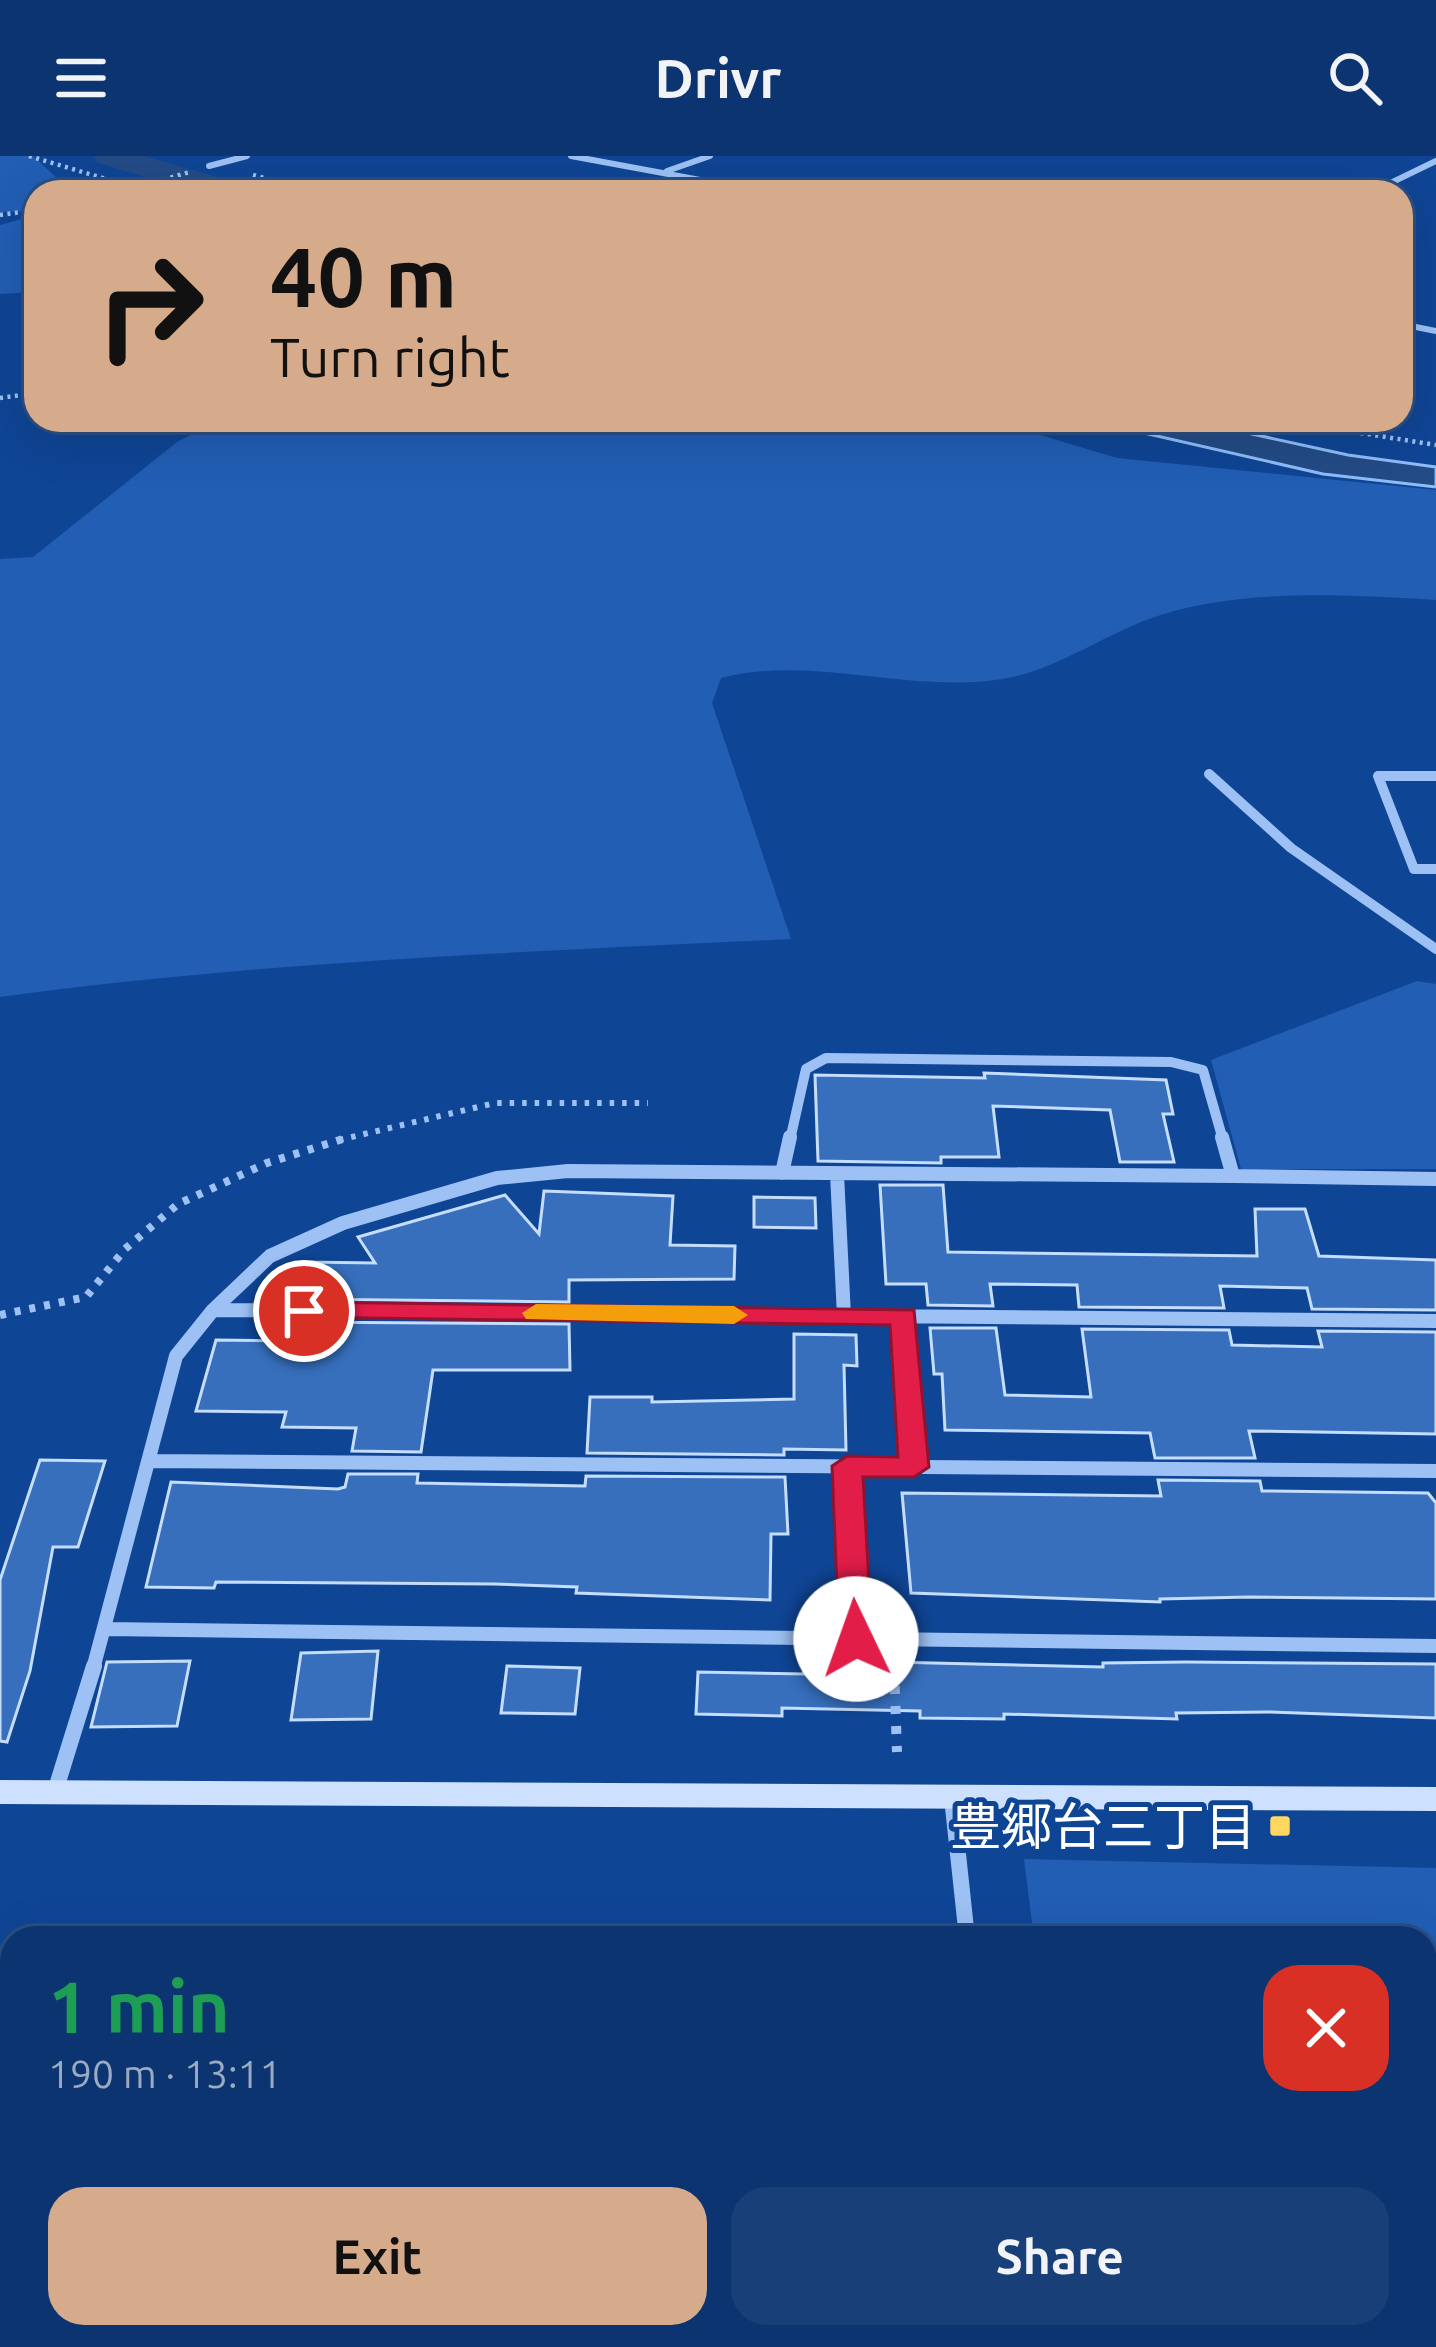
<!DOCTYPE html>
<html lang="en">
<head>
<meta charset="utf-8">
<style>
  body { margin:0; font-family:Ubuntu,"Noto Sans JP",sans-serif; background:#193f78; color:#f1f3f6; height:100vh; display:flex; flex-direction:column; font-size:45px; white-space:nowrap }
  * { box-sizing:border-box; margin:0 }
  p { font-size:39px; color:#9aaac3 }
  .icon { flex:none; width:66px; height:66px; fill:none; stroke:currentColor; stroke-width:2; stroke-linecap:round; stroke-linejoin:round }
  .map { position:relative; flex:1; overflow:hidden }
  .panel { position:absolute; left:0px; top:1770px; width:1437px; height:423px; display:flex; flex-direction:column; background:#0b3470; border-radius:36px 36px 0 0; box-shadow:0 12px 48px #0002,0 0 0 3px #2b4f83 }
  .panel>* { flex:none }
  .hud { position:absolute; left:24px; top:24px; width:1389px; height:252px; border-radius:36px; box-shadow:0 12px 48px #0002,0 0 0 3px #2b4f83; background:#d6ab8b; color:#111; overflow:hidden }
  .pin { position:absolute; display:grid; place-items:center; width:102px; height:102px; color:#fff; margin:-51px; border:6px solid #fff; border-radius:50%; box-shadow:0 3px 12px #0007 }
  .me { position:absolute; width:132px; margin:-66px; rotate:357deg; stroke-linejoin:round; filter:drop-shadow(0 0 9px #0008) }
  .turn { display:flex; align-items:center; gap:42px; height:252px; padding:0 48px; font-size:54px }
  .turn .icon { width:156px; height:156px; stroke-width:2.5 }
  .turn b { display:block; font-size:84px; line-height:102px }
  .round { display:grid; place-items:center; flex:none; width:126px; height:126px; border-radius:36px; background:#193f78 }
  .overview { display:flex; align-items:center; justify-content:space-between; height:204px; padding:0 48px }
  h1 { font-size:72px; font-weight:700; line-height:90px; color:#1e9e55 }
  .primary-button { display:flex; gap:24px; margin-top:auto; padding:24px 48px }
  .primary-button a { flex:1; height:138px; border-radius:36px; background:#d6ab8b; color:#111; font-size:48px; font-weight:700; line-height:138px; text-align:center }
  .primary-button a+a { background:#193f78; color:#f1f3f6 }
  header { display:flex; justify-content:space-between; align-items:center; height:156px; padding:0 48px; background:#0b3470; font-size:54px; font-weight:700 }
  .map>svg:first-child { display:block }
</style>
</head>
<body>
<header><svg class="icon" aria-label="menu" viewBox="0 0 24 24"><path d="M4 6h16M4 12h16M4 18h16"/></svg>Drivr<svg class="icon" aria-label="search" viewBox="0 0 24 24"><circle cx="10" cy="10" r="6"/><path d="M15 15l6 6"/></svg></header>
<div class="map">
<svg width="1436" height="2191" viewBox="0 0 1436 2191">
  <rect width="100%" height="100%" fill="#0f4595"/>
  <path fill="#215eb4" d="M0 0H33L57 22 124 36H36V55L0 56Z
    M36 59V136L0 138V69Z
    M221 264H990L1117 302 1436 334V444C1343 439 1235 431 1146 464 1100 482 1052 515 1003 523 910 538 812 498 721 522L712 547 791 783C527 796 262 805 0 841V403L33 401 177 286Z
    M1417 825 1436 828V1013H1241L1211 904Z
    M1024 1703 1436 1712V2191H1088L1086 2181H1425V1782H1034Z"/>
  <path fill="#234b86" stroke="#8ebcf8" stroke-width="3" d="M1087 264H1188L1348 299 1436 311V331L1323 318Z"/>
  <g fill="none" stroke-linecap="round" stroke-linejoin="round">
    <path fill="#234b86" fill-rule="evenodd" d="M93 0H144L245 29 250 36H197L98 7Z"/>
  </g>
  <path fill="#376fbd" stroke="#c5ddfe" stroke-width="3" d="M984 917 1166 924 1173 958H1163L1174 1006H1120L1110 954 993 950 999 1001H941V1007L818 1005 815 919 985 922Z
    M880 1029H943L948 1096 1257 1100 1255 1053H1305L1319 1100 1436 1104V1154L1312 1153 1307 1132 1220 1130 1224 1152 1079 1151 1077 1129 990 1128 993 1150 928 1149 926 1128H886Z
    M544 1035 673 1040 670 1089 735 1090 734 1123 569 1124V1146L292 1143 302 1106 375 1107 358 1081 505 1039 539 1078Z
    M754 1041 815 1042 816 1072 754 1071Z
    M287 1166 569 1168 570 1214H433L421 1296 352 1295 356 1272 282 1271 286 1256 196 1255 216 1184 282 1185Z
    M930 1172H996L1005 1239 1091 1241 1082 1173 1229 1174 1232 1189 1322 1191 1318 1175 1436 1176V1278L1249 1275 1255 1302H1155L1150 1277 945 1274 942 1218H934Z
    M794 1178 856 1179 857 1210 844 1209 846 1294 784 1293V1299L587 1297 590 1241H652V1246L794 1243Z
    M40 1304 105 1305 78 1391H53L30 1515 7 1586 0 1585V1424Z
    M348 1318H418L417 1327 585 1330 586 1320 785 1321 788 1378H771L770 1444 576 1437 577 1431 494 1428 216 1426 214 1432 146 1431 171 1326 338 1333 345 1331Z
    M1158 1324 1260 1325 1262 1335 1428 1337 1436 1347V1443L1249 1441 1160 1443V1446L911 1437 902 1337 1161 1340Z
    M378 1495 371 1563 291 1564 301 1497Z
    M804 1504 1103 1511V1507L1186 1506 1436 1508V1562L1269 1556 1176 1557 1177 1563 1004 1558V1563L920 1562V1555L782 1552V1560L696 1558 698 1516 804 1518Z
    M190 1505 177 1570 91 1571 107 1506Z
    M507 1510 580 1512 575 1558 501 1557Z"/>
  <g fill="none" stroke-linecap="round" stroke-linejoin="round">
    <path stroke="#9dc1f4" stroke-width="4.5" stroke-dasharray="3 4.5" stroke-linecap="butt" d="M29 0 136 32
      M253 19 315 36
      M120 36 190 16
      M0 59 36 54
      M0 242 36 237
      M1279 264 1436 289"/>
    <path stroke="#9dc1f4" stroke-width="6" stroke-dasharray="4.5 8" stroke-linecap="butt" d="M339 984 495 947H648"/>
    <path stroke="#9dc1f4" stroke-width="8" stroke-dasharray="6 9" stroke-linecap="butt" d="M0 1159 86 1141 125 1093 178 1048 267 1007 349 981"/>
    <path stroke="#9dc1f4" stroke-width="10" stroke-dasharray="8 12" stroke-linecap="butt" d="M894 1510 897 1596"/>
    <path stroke="#9dc1f4" stroke-width="12" d="M300 2181 325 2191"/>
    <path stroke="#9dc1f4" stroke-width="6" d="M571 0 765 36
      M209 10 247 0
      M667 15 710 0
      M1372 36 1436 5
      M1401 168 1436 175"/>
    <path stroke="#9dc1f4" stroke-width="10" d="M1209 618 1291 692 1436 793
      M1436 620H1378L1414 713H1436
      M790 984 806 913 826 902 1171 906 1203 914 1223 984"/>
    <path stroke="#9dc1f4" stroke-width="14" d="M1222 981 1233 1020 1436 1023
      M782 1017 790 981
      M837 1018 844 1160
      M215 1154 1436 1165
      M904 1160 914 1311
      M149 1305 1436 1315
      M847 1310 855 1483
      M105 1473 1436 1490
      M93 1513 176 1200 213 1154 270 1100 343 1067 497 1022 568 1015 1233 1020"/>
    <path stroke="#9dc1f4" stroke-width="16" d="M54 1639 94 1510
      M952 1642 967 1782
      M1009 2181 1010 2191"/>
    <path fill="#cde0fd" fill-rule="evenodd" d="M0 1624 1436 1631V1655L0 1648Z"/>
  </g>
  <path fill="#e11d48" stroke="#92132f" stroke-width="3" d="M304 1146 914 1154 929 1311 914 1321H863L872 1483 867 1491H844L839 1483 832 1310 847 1300 898 1301 890 1169 294 1161 290 1155Z"/>
  <path fill="#f59e0b" d="M536 1148 734 1150 748 1159 734 1168 526 1163 522 1157Z"/>
  <rect fill="#ffd660" stroke="#0f4595" stroke-width="4.5" x="1268" y="1658" width="24" height="24" rx="6"/>
  <g text-anchor="middle" dominant-baseline="central" stroke-width="10" stroke-linejoin="round" paint-order="stroke">
    <g font-size="51" fill="#fff" stroke="#0f4595" text-anchor="end">
      <text x="1256" y="1670">豊郷台三丁目</text>
    </g>
  </g>
</svg>
<div class="pin" style="left:304px;top:1155px;background:#d93025"><svg class="icon" aria-label="arrive" viewBox="0 0 24 24"><path d="M6 21V4h12l-3 4 3 4H6"/></svg></div>
<svg class="me" style="left:856px;top:1483px" viewBox="-20 -20 40 40"><circle r="19" fill="#fff"/><path d="M0-13L10 11 0 6-10 11z" fill="#e11d48"/></svg>
<div class="hud">
<div class="turn"><svg class="icon" aria-label="right" viewBox="0 0 24 24"><path d="M7 20v-9h11M14 6l5 5-5 5"/></svg><div><b>40 m</b>Turn right</div></div>
</div>
<section class="panel">
<div class="overview"><div><h1>1 min</h1><p>190 m · 13:11</p></div><a class="round" style="background:#d93025;color:#fff"><svg class="icon" aria-label="close" viewBox="0 0 24 24"><path d="M6 6l12 12M18 6L6 18"/></svg></a></div>
<div class="primary-button"><a>Exit</a><a>Share</a></div>
</section>
</div>
</body>
</html>
